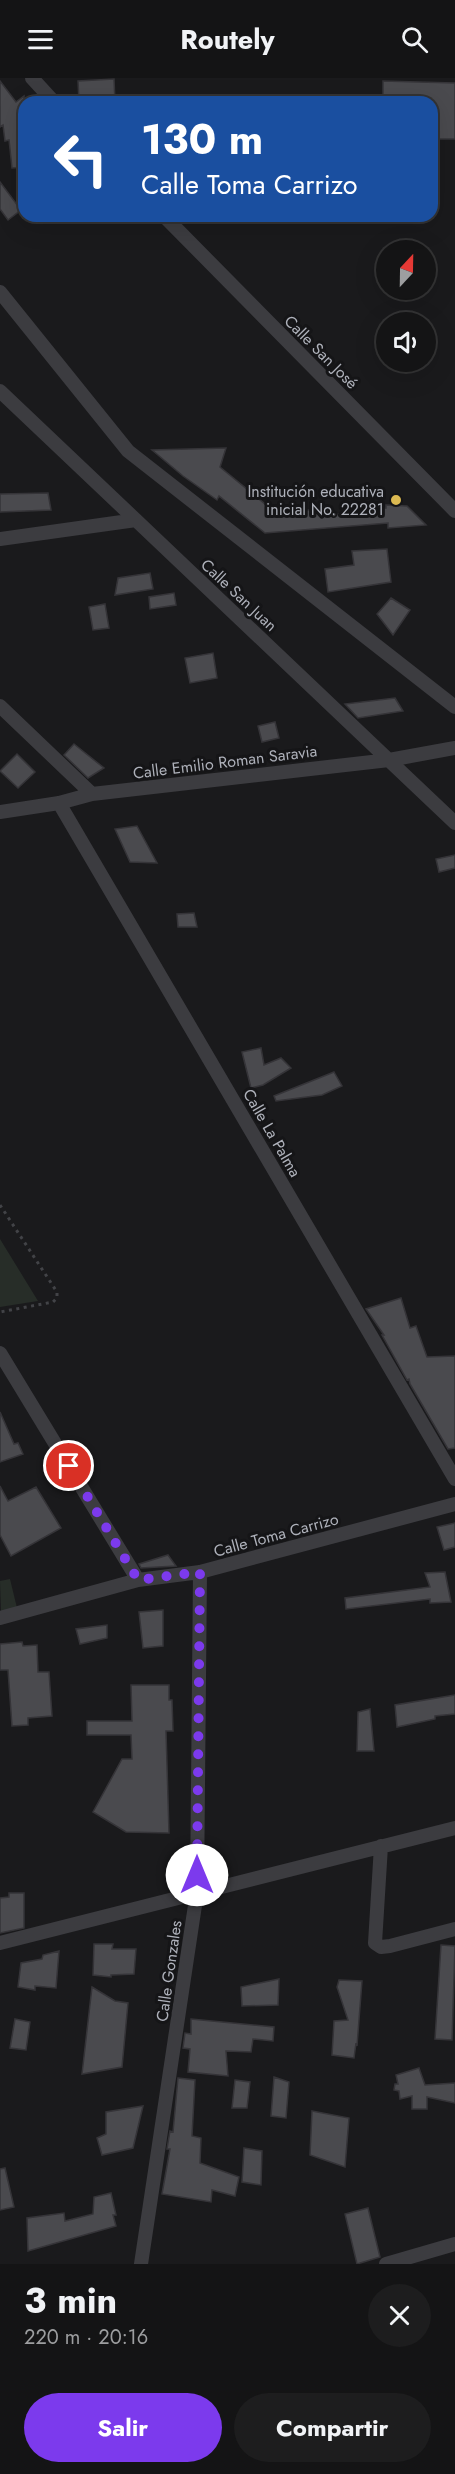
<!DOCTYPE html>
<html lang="es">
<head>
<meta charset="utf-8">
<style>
  body { margin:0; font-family:Jost,sans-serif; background:#1d1d1e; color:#f1f3f6; height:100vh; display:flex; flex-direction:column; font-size:22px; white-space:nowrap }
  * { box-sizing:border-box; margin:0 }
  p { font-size:20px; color:#9d9ea0 }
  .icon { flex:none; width:33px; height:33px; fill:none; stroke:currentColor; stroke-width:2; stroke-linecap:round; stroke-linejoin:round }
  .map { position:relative; height:2186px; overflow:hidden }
  .side { display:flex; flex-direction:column; background:#141415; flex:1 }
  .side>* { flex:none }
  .top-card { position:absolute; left:18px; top:18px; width:420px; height:126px; border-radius:18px; box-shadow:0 6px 24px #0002,0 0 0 2px #333334; background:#1a4fa0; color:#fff; overflow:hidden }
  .needle { width:39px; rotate:22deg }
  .buttons { position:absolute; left:376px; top:162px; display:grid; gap:12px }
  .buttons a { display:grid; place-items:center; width:60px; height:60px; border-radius:50%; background:#141415; box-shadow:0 6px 24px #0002,0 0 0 2px #333334; font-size:30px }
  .pin { position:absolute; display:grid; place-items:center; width:51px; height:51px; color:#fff; margin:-26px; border:3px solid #fff; border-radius:50%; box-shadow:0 2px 6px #0007 }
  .me { position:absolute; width:66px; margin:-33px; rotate:0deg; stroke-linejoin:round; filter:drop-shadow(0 0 4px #0008) }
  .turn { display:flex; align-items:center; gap:21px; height:126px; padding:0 24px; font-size:27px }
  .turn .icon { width:78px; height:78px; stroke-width:2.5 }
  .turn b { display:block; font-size:42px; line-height:51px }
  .round { display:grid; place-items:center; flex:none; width:63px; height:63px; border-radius:32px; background:#1d1d1e }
  .head { display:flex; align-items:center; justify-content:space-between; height:102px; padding:0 24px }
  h1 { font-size:36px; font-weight:700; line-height:45px }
  .primary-button { display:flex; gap:12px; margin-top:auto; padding:12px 24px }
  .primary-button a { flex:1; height:69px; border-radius:36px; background:#7c3aed; color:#fff; font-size:24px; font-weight:700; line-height:69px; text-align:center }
  .primary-button a+a { background:#1d1d1e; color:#f1f3f6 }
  header { display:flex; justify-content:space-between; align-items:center; height:78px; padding:0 24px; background:#141415; font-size:27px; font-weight:700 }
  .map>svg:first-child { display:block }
</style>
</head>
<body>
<header><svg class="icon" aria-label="menu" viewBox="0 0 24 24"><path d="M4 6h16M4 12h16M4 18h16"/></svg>Routely<svg class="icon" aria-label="search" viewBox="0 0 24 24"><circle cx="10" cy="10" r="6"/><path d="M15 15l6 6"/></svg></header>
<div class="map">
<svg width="455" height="2186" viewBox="0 0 455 2186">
  <rect width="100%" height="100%" fill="#1a1a1c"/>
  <path fill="#272d28" d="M0 1161 38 1223 0 1229Z
    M10 1501 17 1530 1 1534 0 1503Z"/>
  <path fill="#4a4a4e" stroke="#353438" stroke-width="1.5" d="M114 1 115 24H79L78 3Z
    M0 3 16 24 24 18V89L12 90 9 62 5 63 3 47 0 49Z
    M383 3 455 5V61H432V24H383Z
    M0 104 21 132 8 142 0 131Z
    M226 370 220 389 276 435 330 430 331 437 386 430V427L407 428 426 447 388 450V445L265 455 219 418 217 422 183 398 152 372Z
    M48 415 51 432 0 434V416Z
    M387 471 391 504 328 514 325 491 354 487 352 473Z
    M150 495 153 511 115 517 118 500Z
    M174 515 176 527 150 531 149 519Z
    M391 520 410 532 393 557 377 536Z
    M105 526 109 550 93 552 89 529Z
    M213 575 217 600 190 605 185 580Z
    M395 620 403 633 358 640 345 626Z
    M275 644 279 660 262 664 258 648Z
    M74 666 104 690 88 700 64 677Z
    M17 676 35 694 18 710 0 693Z
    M137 748 157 785 130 784 115 751Z
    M455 777V790L439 794 436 781Z
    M194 835 197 849H178L177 836Z
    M261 970 264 987 281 980 291 990 263 1007 251 1010 242 974Z
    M334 994 342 1008 322 1017 276 1023 274 1018Z
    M401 1220 410 1250 416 1248 427 1279 455 1278V1370L448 1371 410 1306 409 1301 407 1302 382 1257H384L366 1231Z
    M0 1334 14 1366 18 1365 23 1376 0 1384Z
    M0 1408 8 1423 36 1409 61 1450 11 1478 0 1457Z
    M455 1445V1469L444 1472 437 1449Z
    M168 1477 176 1488 141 1490 139 1486Z
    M445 1494 451 1524 430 1525V1521L346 1531 345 1520 430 1509 425 1495Z
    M163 1532V1568L143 1570 139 1534Z
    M107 1547V1560L80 1566 76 1551Z
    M22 1564 23 1568 37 1567 38 1594H49L52 1638 28 1640V1647L12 1648 8 1592H0V1566Z
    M131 1607H169V1622H172L173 1653H166L169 1755 126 1754 93 1734 122 1681H132L131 1657H87V1643H132Z
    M455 1617V1636L435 1638V1641L397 1649 395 1627Z
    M370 1631 374 1673H357L358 1634Z
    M9 1815H24V1850L0 1855V1820L9 1819Z
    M94 1866H113L112 1871H136L134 1896 111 1897V1899L93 1897Z
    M441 1867 455 1868 452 1962 435 1961Z
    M59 1873 56 1910 35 1908V1912L18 1909 21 1885 42 1881 43 1877Z
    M279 1901 278 1927 242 1928 241 1909Z
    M339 1902 362 1903 357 1968 356 1965 354 1980 332 1977 334 1943 348 1942 337 1909Z
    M92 1909 115 1923 128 1925 122 1989 82 1996Z
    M15 1941 30 1944 26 1972 10 1970Z
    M191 1941 274 1949 273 1963 253 1961 251 1974 226 1973 228 1998 188 1994 190 1971 183 1970 185 1955 191 1956Z
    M419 1990 425 2007 455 2005V2025L427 2019V2031H412V2018L400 2021 399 2013 394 2012 395 2006H398L396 1997Z
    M274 1999 289 2004 286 2040 271 2038Z
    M178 2000 195 2002 192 2058 201 2060 200 2085 239 2099 235 2118 212 2112 211 2124 162 2116 170 2071H167L170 2053 173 2054Z
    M235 2002 250 2004 247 2030H232Z
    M143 2028 133 2070 102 2077 97 2060 106 2056V2034Z
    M312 2033 349 2040 345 2089 310 2077Z
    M244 2070 262 2073 261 2107 242 2104Z
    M5 2090 14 2129 0 2132V2091Z
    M111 2115 116 2137H113L116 2148 28 2173 27 2140 64 2135 65 2143 93 2136 94 2119Z
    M368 2130 380 2179 357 2186 345 2136Z"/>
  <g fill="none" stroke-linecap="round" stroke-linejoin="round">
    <path stroke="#424347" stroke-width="3" stroke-dasharray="3 4.5" stroke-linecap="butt" d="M0 1127 57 1214V1220L53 1224 0 1234"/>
    <path stroke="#3c3c40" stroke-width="14" d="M32 0 54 24
      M164 138 455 433
      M0 214 128 373 455 629
      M0 313 455 745
      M0 461 136 442
      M0 628 92 716
      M59 725 455 1401
      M0 734 59 725 92 716 389 682 455 670
      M0 1275 138 1502
      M0 1540 138 1502 200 1494 455 1426
      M381 1768 375 1865 381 1869 390 1868 455 1851
      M0 1865 455 1750
      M141 2186 197 1814 200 1494
      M386 2186 455 2166"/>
  </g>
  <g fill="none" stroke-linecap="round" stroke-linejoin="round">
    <path stroke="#7c3aed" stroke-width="10" stroke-dasharray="0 18" d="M69 1388 138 1502 200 1494 197 1797"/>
  </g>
  <circle fill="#dcba52" stroke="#151517" stroke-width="2" cx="396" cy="422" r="6"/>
  <g text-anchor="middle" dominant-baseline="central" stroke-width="6" stroke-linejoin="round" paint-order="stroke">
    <g font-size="16" fill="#aeb1ba" stroke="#151517">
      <text transform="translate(321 274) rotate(45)">Calle San José</text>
      <text transform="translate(239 517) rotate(43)">Calle San Juan</text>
      <text transform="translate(225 684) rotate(-7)">Calle Emilio Roman Saravia</text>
      <text transform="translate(272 1055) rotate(60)">Calle La Palma</text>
      <text transform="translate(276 1457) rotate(-15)">Calle Toma Carrizo</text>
      <text transform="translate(169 1893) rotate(-82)">Calle Gonzales</text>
    </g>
    <g font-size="16" fill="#aeb1ba" stroke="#151517" text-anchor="end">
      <text x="384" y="413">Institución educativa<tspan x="384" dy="18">inicial No. 22281</tspan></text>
    </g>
  </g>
</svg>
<div class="buttons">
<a><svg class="needle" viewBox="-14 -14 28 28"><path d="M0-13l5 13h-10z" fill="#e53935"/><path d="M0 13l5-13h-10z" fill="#9d9ea0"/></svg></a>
<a><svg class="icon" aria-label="sound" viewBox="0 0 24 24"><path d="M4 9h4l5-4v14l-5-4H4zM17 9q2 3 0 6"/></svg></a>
</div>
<div class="pin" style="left:69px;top:1388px;background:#d93025"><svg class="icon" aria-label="arrive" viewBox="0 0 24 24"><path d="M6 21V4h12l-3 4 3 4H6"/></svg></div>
<svg class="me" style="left:197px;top:1797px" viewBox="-20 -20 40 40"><circle r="19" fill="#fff"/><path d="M0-13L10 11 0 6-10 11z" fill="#7c3aed"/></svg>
<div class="top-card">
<div class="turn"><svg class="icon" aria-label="left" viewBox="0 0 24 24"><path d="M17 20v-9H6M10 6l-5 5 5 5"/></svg><div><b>130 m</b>Calle Toma Carrizo</div></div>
</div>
</div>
<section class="side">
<div class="head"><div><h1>3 min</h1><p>220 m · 20:16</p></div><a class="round"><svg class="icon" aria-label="close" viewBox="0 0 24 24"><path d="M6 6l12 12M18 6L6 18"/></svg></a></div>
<div class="primary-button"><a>Salir</a><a>Compartir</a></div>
</section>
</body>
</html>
